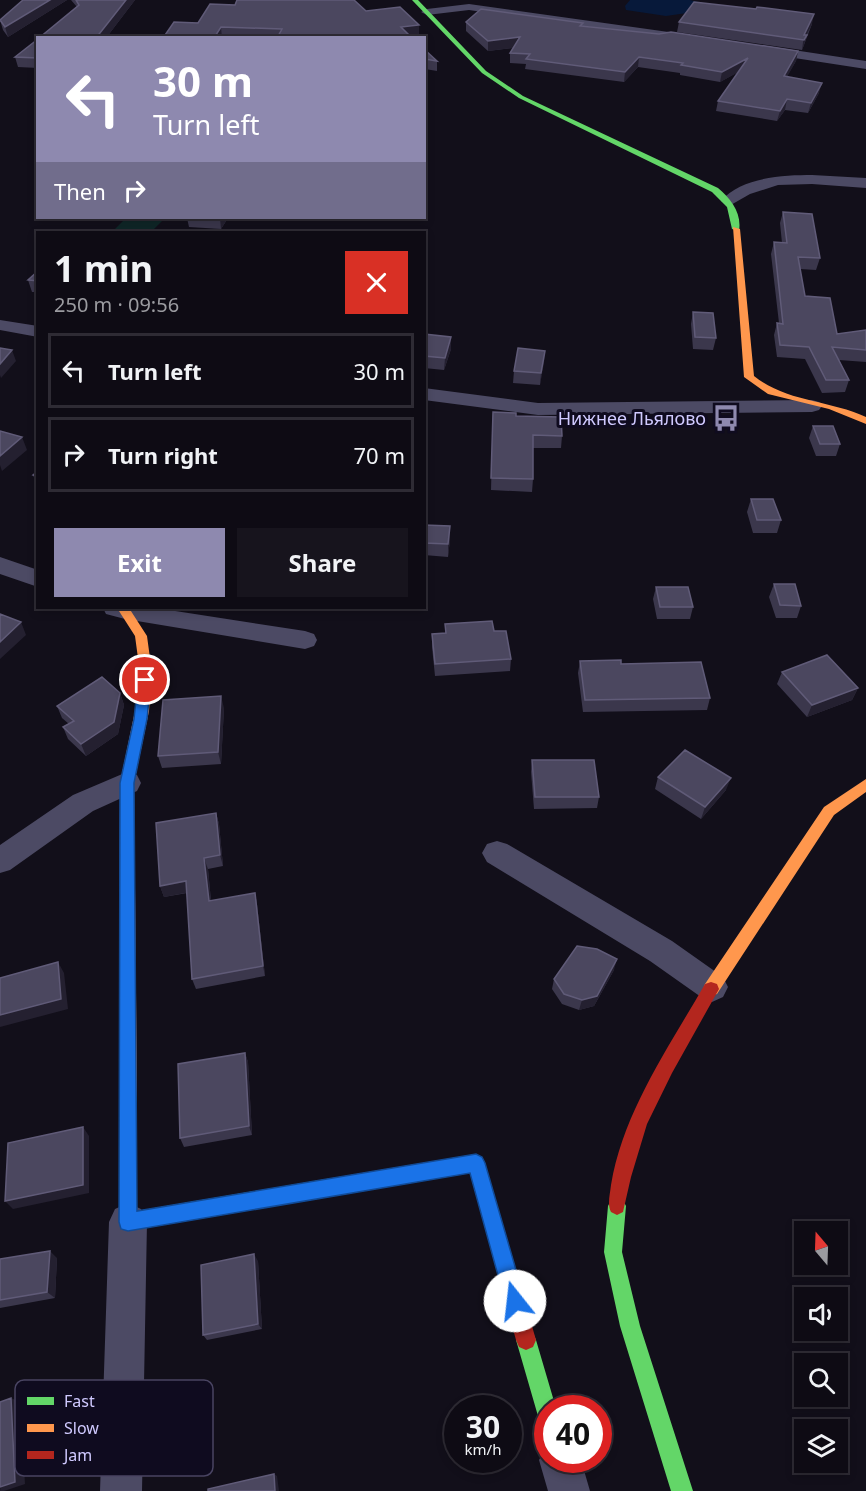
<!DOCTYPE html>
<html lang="en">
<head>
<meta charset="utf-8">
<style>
  body { margin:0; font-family:"Noto Sans",sans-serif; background:#17141d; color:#f1f3f6; height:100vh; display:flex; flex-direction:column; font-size:22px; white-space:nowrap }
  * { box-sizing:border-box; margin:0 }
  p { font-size:20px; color:#9b9ba0 }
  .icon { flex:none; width:33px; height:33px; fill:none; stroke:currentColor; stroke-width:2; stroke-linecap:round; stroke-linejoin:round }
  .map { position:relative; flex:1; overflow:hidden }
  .sheet { position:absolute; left:36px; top:231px; width:390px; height:378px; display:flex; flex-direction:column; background:#0e0b14; border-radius:0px; box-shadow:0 3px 9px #0003,0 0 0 2px #2e2b34 }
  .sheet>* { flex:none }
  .guide { position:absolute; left:36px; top:36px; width:390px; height:183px; border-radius:0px; box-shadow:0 3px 9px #0003,0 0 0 2px #2e2b34; background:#8e89af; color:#fff; overflow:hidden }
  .needle { width:39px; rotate:341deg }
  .controls { position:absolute; left:794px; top:1221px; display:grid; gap:12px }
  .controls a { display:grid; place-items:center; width:54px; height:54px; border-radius:0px; background:#0e0b14; box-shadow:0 3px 9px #0003,0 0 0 2px #2e2b34; font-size:30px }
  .speed { position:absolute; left:444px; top:1395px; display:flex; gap:12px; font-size:30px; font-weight:700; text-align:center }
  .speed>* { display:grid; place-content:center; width:78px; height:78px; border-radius:50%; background:#0e0b14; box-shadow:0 3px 9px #0003,0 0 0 2px #2e2b34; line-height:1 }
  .speed small { font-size:15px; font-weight:400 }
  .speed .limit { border:9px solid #d22; background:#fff; color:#111 }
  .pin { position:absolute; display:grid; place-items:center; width:51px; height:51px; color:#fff; margin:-26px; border:3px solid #fff; border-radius:50%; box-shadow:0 2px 6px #0007 }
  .me { position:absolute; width:66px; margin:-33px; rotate:344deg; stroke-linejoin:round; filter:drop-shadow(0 0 4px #0008) }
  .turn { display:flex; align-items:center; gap:21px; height:126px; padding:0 18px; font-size:27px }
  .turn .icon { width:78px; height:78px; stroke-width:2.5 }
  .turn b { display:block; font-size:42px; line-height:51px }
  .then { display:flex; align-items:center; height:57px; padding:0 18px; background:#0003; gap:12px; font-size:22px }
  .round { display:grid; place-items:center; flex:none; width:63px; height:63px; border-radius:0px; background:#17141d }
  .headline { display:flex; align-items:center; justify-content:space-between; height:102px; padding:0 18px }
  h1 { font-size:36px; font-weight:700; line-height:45px }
  .action { display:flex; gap:12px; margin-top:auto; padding:12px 18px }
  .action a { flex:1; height:69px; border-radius:0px; background:#8e89af; color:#fff; font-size:24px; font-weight:700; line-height:69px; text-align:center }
  .action a+a { background:#17141d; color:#f1f3f6 }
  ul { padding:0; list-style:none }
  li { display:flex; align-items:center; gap:18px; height:75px; margin:0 12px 9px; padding:0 6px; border:3px solid #2e2b34; border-radius:0px }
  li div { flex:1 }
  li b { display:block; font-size:22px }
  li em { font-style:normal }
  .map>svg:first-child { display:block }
</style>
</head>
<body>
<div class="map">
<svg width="866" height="1491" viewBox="0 0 866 1491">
  <rect width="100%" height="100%" fill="#120f1a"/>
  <path fill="#0f2627" d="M126 218 162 221 151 232H112Z"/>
  <path fill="#07193a" d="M630 0H690L706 4 701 11 666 16 626 10 625 6Z"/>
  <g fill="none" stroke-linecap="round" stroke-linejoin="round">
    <path fill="#4c4a64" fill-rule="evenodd" d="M469 4 690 35 696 39 690 43 469 10 427 15 421 12 427 9Z
      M760 45 866 61V69L756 52 754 49Z
      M812 175 866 178V188L812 184 778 185 750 194 729 206 721 201C741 177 784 175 812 175Z
      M0 320 38 326V337L0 330Z
      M424 388 538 403 812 400 819 402 822 406 819 410 812 412 538 415 424 400Z
      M0 557 38 570V587L0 574Z
      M103 608H156L305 631 314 634 317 640 314 646 305 649 125 619 106 614Z
      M127 772 137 775 141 783 137 791 93 811 10 870 0 873V845L73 795Z
      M497 841 507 844 672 941 723 977 728 987 723 997 712 1002 701 997 650 961 487 862 482 853 487 844Z
      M128 1203 141 1209 147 1222 142 1491H100L109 1222 115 1209Z
      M548 1444V1460H581L590 1491H548L539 1460Z"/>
    <path fill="#63d668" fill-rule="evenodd" d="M412 0H418L486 71 523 96 718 188C731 199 742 213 739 231L732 229 727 207 712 192 519 98 482 73Z
      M128 1087 134 1089 137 1095V1211L332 1178 338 1181 341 1187 338 1193 128 1231 121 1229 119 1222V1095L122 1089Z
      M617 1197 623 1200 626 1206 622 1252 640 1326 693 1491H671L620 1326 604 1252 608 1206 611 1200Z
      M526 1330 533 1333 536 1340 556 1408H548V1426L541 1423 538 1416 516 1340 519 1333Z"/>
    <path fill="#ff974d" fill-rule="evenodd" d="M733 227 740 229 754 376C786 402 829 400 866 417V424L829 409 768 394 744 377Z
      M121 608H129L147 636 152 673 149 711 134 783 137 1095 134 1101 128 1103 122 1101 119 1095 120 783 135 711 140 673 135 636 119 611Z
      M866 779V792L834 815 717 994 711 996 705 994 703 989 705 984 824 807Z"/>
    <path fill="#b3261e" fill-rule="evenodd" d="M711 982 717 984 719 989 672 1073 647 1124 631 1177 623 1212 617 1215 611 1212C607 1204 610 1195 611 1185 623 1112 669 1047 705 984Z
      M476 1154 482 1157 485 1163 536 1340 533 1347 526 1350 519 1347 516 1340 470 1173 332 1196 326 1193 323 1187 326 1181 332 1178Z"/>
  </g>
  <path fill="#3b374c" d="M23 0H67L8 37 3 30 0 20Z
    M71 0H135L106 38H39L77 7Z
    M235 5 366 11 419 35 410 36 412 38H163Z
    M466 22 583 26 798 51 796 61 787 76 819 93 808 113 785 110 777 121 716 111 718 101 738 72 720 82 680 75V73L638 67 624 82 525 69 526 64 510 63V53L513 48 488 51 466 31Z
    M679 22 812 24 802 50 677 32Z
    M38 39V68L18 67 15 57Z
    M424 49 437 61V71L425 69Z
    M783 212 820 258 816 270 800 269 805 296 837 334 866 330V362L839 360 849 380 845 392 822 393 805 359 777 357 774 335 777 323H779L771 254 774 242 782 243 780 223Z
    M187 218H228L221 229 189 227Z
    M38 271V292H32L28 280Z
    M693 312 716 338 713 350 693 349 691 324Z
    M424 334 451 349 444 370 424 368Z
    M545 351 540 385 513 383 514 371Z
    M493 412 516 416 562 436 561 448H533V479L532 492 491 490Z
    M813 426 840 444 836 456H816L809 438Z
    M38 471V488L33 475Z
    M751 499 781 520 777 533H753L747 512Z
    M424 525 450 526V539L448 557 424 555Z
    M774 584 801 606 797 618H776L769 597Z
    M656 587 693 607 690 619H657L653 599Z
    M445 624 494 631 511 659 510 671 435 676 432 647V634L445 633Z
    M580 661 621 664 710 698 707 710 583 712 578 673Z
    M782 672 858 688 852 700 807 717 777 684Z
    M120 693 124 705 118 734 86 756 68 739 63 727 69 724 62 718 57 706Z
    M224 708 221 764 162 768 158 756Z
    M532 760 599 797 597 808 534 809 531 772Z
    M658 777 726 790 701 819 655 789Z
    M216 813 219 824 223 866 208 869 211 901 255 893 257 904 265 976 196 989 192 979 187 893 164 897 160 886Z
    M614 970 594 1006 579 1010 562 1004 552 989 554 979Z
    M245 1053 248 1062 252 1135 184 1147 180 1138Z
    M57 1258 55 1298 0 1308V1259Z
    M258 1261 262 1329 207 1340 203 1335Z"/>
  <path fill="#242030" d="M50 0H67L8 37 5 27Z
    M126 0H135L106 38H96Z
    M814 14 812 24 805 38 807 35 804 45 802 50 804 35Z
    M419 25V35L401 37V27Z
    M221 27 222 38H214Z
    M520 37 519 47 488 51V41Z
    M798 51 796 61 782 86 784 76Z
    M639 57 638 67 624 82 625 72Z
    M748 58 746 68 720 82 722 72Z
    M822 83 819 93 808 113 811 103Z
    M787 99 785 110 777 121 780 111Z
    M220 218H228L221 229Z
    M451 337V349L444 370 445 358Z
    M12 350 16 361 1 378 0 375V364Z
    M545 351 544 363 540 385 541 373Z
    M22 437 27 450 2 471 0 465V456Z
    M450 526V539L448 557V544Z
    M21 622 26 635 0 659V642Z
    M858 688 852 700 807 717 812 705Z
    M120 693 124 705 118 734 86 756 81 744Z
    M221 696 224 708 221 764 218 752Z
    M731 778 726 790 701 819 705 807Z
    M216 813 219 824 223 866 220 855Z
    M204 858 208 869 212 912 209 901Z
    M186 881 190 892 164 897 160 886Z
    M255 893 257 904 265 976 263 966Z
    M617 959 614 970 594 1006 579 1010 582 1000Z
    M58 962 64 973 68 1009 0 1027V1015Z
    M245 1053 248 1062 252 1135 249 1126Z
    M83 1127 89 1136V1193L13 1209 5 1201Z
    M50 1251 57 1258 55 1298 47 1292Z
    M254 1254 258 1261 262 1329 258 1324Z
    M11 1398 20 1402 25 1484 4 1491H0Z
    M274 1474 277 1476 279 1491H275Z"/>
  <path fill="#4b475f" stroke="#605b78" stroke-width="1.5" d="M23 0H50L5 27 0 20Z
    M76 0H126L96 38H39L79 5Z
    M237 0H354L366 11 400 7 419 25 401 27 412 38H277L282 29 221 27 214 38H163L174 22 198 23 210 4 235 5Z
    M694 2 756 9 757 7 814 14 804 35H807L804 40 679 22Z
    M481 9 583 23 580 26 659 34 671 32 798 51 784 76 822 83 811 103 787 99 780 111 718 101 748 58 722 72 681 65 683 63 639 57 625 72 526 59 530 54 510 53 520 37 488 41 466 22Z
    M38 39V58L15 57Z
    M424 49 437 61 425 59 424 60Z
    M783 212 812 214 820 258 798 257 805 296 830 298 837 334 866 330V350L832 347 849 380H826L809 347 780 345 777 323 783 324 774 242 787 243Z
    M38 271V281L28 280Z
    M693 312 713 313 716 338 695 337Z
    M424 334 451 337 445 358 424 356Z
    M0 348 12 350 0 364Z
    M518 348 545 351 541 373 514 371Z
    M493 412 516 413V416L561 417 562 436 533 435V479L491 478Z
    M813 426H833L840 444H820Z
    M0 431 22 437 0 456Z
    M38 471V477L33 475Z
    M751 499H773L781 520H757Z
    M424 525 450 526 448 544 424 543Z
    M774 584H795L801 606 780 605Z
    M656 587H688L693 607H660Z
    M0 614 21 622 0 642Z
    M492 621 494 631H506L511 659 435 664 432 634 446 633 445 624Z
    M827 655 858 688 812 705 782 672Z
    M621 660V664L701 662 710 698 585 700 580 661Z
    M102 677 120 693 114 722 81 744 63 727 74 721 57 706Z
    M221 696 218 752 158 756 163 700Z
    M685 750 731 778 705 807 658 777Z
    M532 760H594L599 797H535Z
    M216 813 220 855 204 858 209 901 255 893 263 966 192 979 186 881 160 886 156 823Z
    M577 946 597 949 617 959 597 996 582 1000 564 994 554 979Z
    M58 962 61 999 0 1015V978Z
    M245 1053 249 1126 180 1138 178 1064Z
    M83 1127V1185L5 1201 8 1143Z
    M50 1251 47 1292 0 1300V1259Z
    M254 1254 258 1324 203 1335 201 1265Z
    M11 1398 15 1482 0 1487V1402Z
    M274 1474 275 1491H208V1489Z"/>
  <path fill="#1a73e8" stroke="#114b97" stroke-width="1.5" d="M145 675 151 680 147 719 134 783 137 1211 476 1154 482 1157 485 1163 525 1301 522 1308 515 1311 508 1308 505 1301 470 1173 128 1231 121 1229 119 1222 120 783 134 719 138 680Z"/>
  <defs>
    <symbol id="bus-bare" viewBox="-9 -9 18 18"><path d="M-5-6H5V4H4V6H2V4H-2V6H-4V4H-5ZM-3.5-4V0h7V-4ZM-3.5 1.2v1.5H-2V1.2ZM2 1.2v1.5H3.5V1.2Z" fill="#8e89af" stroke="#0f0b1f" stroke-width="2.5" paint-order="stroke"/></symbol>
  </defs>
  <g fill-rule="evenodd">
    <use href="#bus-bare" x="707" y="399" width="38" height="38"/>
  </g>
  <g text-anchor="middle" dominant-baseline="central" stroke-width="6" stroke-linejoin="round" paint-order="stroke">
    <g font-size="18" fill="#d0caff" stroke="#0f0b1f" text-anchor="end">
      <text x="706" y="418">Нижнее Льялово</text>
    </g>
  </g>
  <rect x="15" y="1380" width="198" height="96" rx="9" fill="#0f0b1f" stroke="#494462" stroke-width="1.5"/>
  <rect x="27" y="1397" width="27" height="8" fill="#63d668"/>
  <rect x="27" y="1424" width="27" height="8" fill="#ff974d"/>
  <rect x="27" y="1451" width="27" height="8" fill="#b3261e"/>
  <g font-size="16" fill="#d0caff">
    <text x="64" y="1407">Fast</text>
    <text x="64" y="1434">Slow</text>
    <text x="64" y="1461">Jam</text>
  </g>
</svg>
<div class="controls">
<a><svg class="needle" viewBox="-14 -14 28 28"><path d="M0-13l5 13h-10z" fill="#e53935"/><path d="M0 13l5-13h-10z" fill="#9b9ba0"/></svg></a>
<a><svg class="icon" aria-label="sound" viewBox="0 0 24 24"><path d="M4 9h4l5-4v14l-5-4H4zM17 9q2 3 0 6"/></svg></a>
<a><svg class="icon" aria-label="search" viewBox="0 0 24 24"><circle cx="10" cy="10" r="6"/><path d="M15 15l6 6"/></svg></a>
<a><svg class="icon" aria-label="layers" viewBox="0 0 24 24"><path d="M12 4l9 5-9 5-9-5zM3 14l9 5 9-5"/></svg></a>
</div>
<div class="speed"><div>30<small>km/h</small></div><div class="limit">40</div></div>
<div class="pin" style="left:145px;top:680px;background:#d93025"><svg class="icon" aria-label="arrive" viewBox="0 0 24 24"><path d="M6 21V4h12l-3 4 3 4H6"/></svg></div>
<svg class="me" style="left:515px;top:1301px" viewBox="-20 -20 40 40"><circle r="19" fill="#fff"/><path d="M0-13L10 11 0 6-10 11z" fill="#1a73e8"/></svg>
<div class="guide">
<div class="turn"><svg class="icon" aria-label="left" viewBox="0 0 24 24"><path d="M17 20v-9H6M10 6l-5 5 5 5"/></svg><div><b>30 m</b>Turn left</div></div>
<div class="then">Then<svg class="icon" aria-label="right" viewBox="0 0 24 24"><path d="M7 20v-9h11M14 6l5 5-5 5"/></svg></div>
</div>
<section class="sheet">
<div class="headline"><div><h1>1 min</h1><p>250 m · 09:56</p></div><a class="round" style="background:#d93025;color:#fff"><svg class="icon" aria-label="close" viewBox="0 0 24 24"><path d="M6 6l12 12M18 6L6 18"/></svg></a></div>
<ul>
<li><svg class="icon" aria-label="left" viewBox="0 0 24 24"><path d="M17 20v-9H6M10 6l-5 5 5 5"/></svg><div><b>Turn left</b></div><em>30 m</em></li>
<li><svg class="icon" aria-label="right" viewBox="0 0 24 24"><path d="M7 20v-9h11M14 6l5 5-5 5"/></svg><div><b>Turn right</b></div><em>70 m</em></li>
</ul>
<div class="action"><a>Exit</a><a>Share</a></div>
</section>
</div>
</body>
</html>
